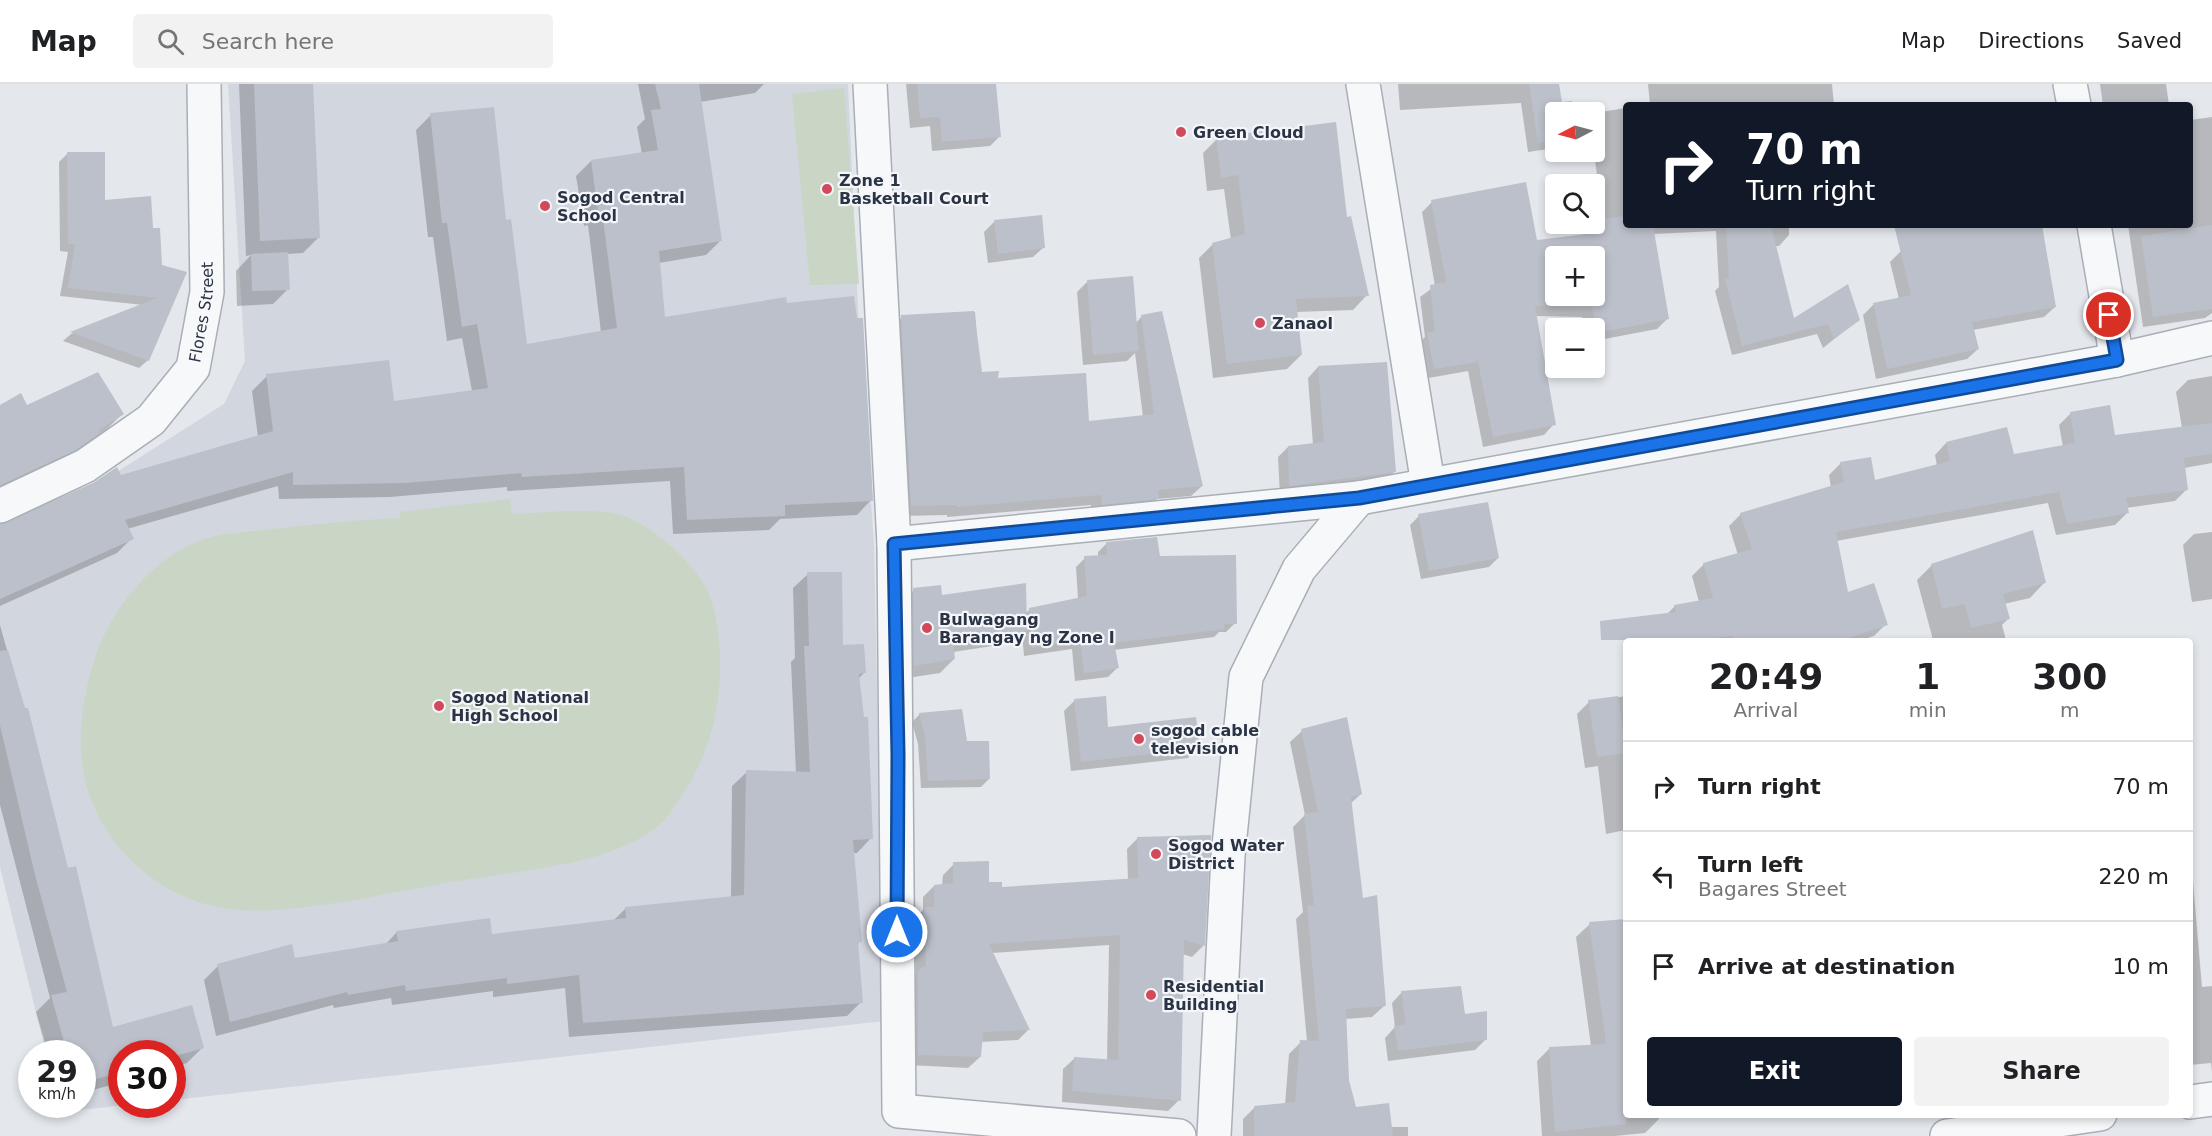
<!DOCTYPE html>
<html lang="en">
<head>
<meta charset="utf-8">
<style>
  body { margin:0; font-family:"DejaVu Sans",sans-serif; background:#f2f2f2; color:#202124; height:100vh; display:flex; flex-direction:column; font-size:22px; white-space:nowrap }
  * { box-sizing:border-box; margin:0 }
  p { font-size:20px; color:#757577 }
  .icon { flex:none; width:33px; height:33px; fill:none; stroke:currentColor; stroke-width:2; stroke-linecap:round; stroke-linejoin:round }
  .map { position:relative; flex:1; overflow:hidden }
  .details { position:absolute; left:1623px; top:554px; width:570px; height:480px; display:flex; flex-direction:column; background:#fff; border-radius:6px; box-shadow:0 3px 9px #0003 }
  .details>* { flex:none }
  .banner { position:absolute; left:1623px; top:18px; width:570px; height:126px; border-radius:6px; box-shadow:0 3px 9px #0003; background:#111827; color:#fff; overflow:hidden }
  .needle { width:39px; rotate:264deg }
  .controls { position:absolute; left:1545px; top:18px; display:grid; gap:12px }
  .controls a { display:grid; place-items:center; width:60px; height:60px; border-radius:6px; background:#fff; box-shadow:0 3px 9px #0003; font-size:30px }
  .speed { position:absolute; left:18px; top:956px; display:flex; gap:12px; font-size:30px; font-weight:700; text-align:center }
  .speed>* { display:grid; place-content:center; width:78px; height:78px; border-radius:50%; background:#fff; box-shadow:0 3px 9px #0003; line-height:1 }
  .speed small { font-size:15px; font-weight:400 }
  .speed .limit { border:9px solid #d22; background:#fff; color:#111 }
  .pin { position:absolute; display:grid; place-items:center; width:51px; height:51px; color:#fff; margin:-26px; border:3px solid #fff; border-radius:50%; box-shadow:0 2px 6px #0007 }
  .me { position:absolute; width:66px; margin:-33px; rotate:0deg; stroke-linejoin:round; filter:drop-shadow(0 0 4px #0008) }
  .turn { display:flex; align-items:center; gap:21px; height:126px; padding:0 24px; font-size:27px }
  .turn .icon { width:78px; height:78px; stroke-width:2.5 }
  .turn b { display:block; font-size:42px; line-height:51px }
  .eta { display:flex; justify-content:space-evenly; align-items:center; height:102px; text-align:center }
  .eta b { font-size:36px; font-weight:700; line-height:42px }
  .action { display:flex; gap:12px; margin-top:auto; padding:12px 24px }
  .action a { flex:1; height:69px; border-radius:6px; background:#111827; color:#fff; font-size:24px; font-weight:700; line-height:69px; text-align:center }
  .action a+a { background:#f2f2f2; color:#202124 }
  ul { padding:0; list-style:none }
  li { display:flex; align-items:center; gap:18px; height:90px; padding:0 24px; border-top:2px solid #e0e0e0 }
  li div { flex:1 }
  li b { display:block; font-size:22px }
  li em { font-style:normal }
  header { display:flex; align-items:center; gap:36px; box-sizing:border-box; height:84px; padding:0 30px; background:#fff; border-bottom:2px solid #e0e0e0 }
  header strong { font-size:28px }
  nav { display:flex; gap:33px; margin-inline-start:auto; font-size:21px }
  .search { width:420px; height:54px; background:#f2f2f2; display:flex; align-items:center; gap:15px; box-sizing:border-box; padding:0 21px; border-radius:6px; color:#757577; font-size:22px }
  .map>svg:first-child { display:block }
</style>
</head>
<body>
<header>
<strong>Map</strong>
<div class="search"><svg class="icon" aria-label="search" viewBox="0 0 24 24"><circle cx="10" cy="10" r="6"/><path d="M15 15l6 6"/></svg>Search here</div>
<nav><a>Map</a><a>Directions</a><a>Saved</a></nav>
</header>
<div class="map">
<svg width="2212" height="1052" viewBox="0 0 2212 1052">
  <rect width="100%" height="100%" fill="#e4e7ec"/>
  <path fill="#d2d6de" d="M228 0H848L859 245 874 461 884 937 173 1016 172 969H122V1020H135L60 1028 58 1020H82V969H46L0 783V449L120 386 224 320 245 277Z"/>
  <path fill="#c9d6c5" d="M844 4 859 200 810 201 792 10Z
    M510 415 512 430C540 429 592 424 617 430 648 436 702 485 711 515 730 582 720 658 679 716 673 724 667 735 659 741 611 782 519 786 458 797 393 807 306 830 241 826 162 822 92 758 82 679 78 644 84 608 95 575 111 523 159 465 215 452 230 449 247 448 263 446 309 441 354 436 400 434V428Z"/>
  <path fill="#0003" fill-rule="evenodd" d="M239 0H312L318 154 303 169 287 170 288 205 273 220 237 222 236 187 251 171 246 172Z
    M638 0H764L755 9 700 18 720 157 706 171 659 179 663 235 871 416 857 431 780 435 769 446 673 450 670 397 507 407V403L390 413 279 415 278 402 127 445 132 454 117 469 0 522V442L120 393 258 353 252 307 267 292 393 318 472 307 462 254 447 257 433 153H428L416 46 431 31 505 138 526 261 601 248 588 141 584 142 576 92 591 77 642 70 637 43 645 35Z
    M906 0H995L1000 52 990 62 932 67 930 42 910 44Z
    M1398 0H1557L1561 20 1571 18 1573 28H1556V64L1528 68 1521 19 1400 26Z
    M1648 0H1832L1834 21H1650Z
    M2100 0H2166L2169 21H2103Z
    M1626 24V141H1824L1789 144V151L1779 162H1774L1793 237 1858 236 1823 264 1817 250 1732 271 1715 207 1719 203 1716 147 1653 150 1667 235 1657 245 1594 257V244H1584L1582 233 1535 232 1554 340 1544 351 1483 363 1468 287 1423 295 1417 261 1425 253 1420 213 1435 202 1422 128 1432 118 1535 158 1584 152 1583 149 1592 140 1603 137 1594 68V34L1600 28ZM1556 172H1594V212H1556Z
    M2212 33V229L2205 234 2143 243 2128 141H2190V36Z
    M1217 55 1346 135 1367 211 1353 226 1296 228 1301 271 1287 285 1213 294 1199 174 1213 160 1231 156 1224 105 1207 107 1203 69Z
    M67 70 104 117 160 182 185 189 148 276 139 284 63 257 71 250 143 221 60 212 68 168 60 167 59 78Z
    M994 138 1044 163 1033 173 988 179 984 148Z
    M1942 141H1948L2055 223 2044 233 1973 246 1978 265 1967 275 1876 295 1863 231 1873 221 1899 215 1890 178 1901 167Z
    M1087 198 1136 239 1142 232 1202 402 1191 412 1157 415 1147 425 1092 430 1091 421 947 433V431L901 432 891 243 902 233 975 228 980 290 1087 339 1143 333 1135 269 1127 277 1083 281 1077 208Z
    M1318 283 1394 388 1384 398 1280 412 1278 373 1288 363 1313 361 1308 294Z
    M2212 292V379L2184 384 2187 405 2175 417 2126 424 2127 429 2115 441 2056 451 2048 419 1836 457 1847 510 1886 540 1874 552 1861 556H1626V570L1623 546 1667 530 1675 522 1699 518 1692 492 1704 480 1738 471 1729 442 1741 430 1831 404 1829 391 1841 379 1874 398 1937 382 1935 371 1946 359 2013 372 2063 363 2059 341 2071 329 2114 352 2182 344 2176 308 2188 296Z
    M0 322 27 323 122 330 107 345 59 380 0 410Z
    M1419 432 1498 474 1489 483 1421 495 1410 441Z
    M2212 448V515L2192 518 2183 461 2194 450Z
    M1107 459 1159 474 1235 539 1226 548H1219L1214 553 1114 566 1117 584 1108 593 1075 597 1072 565 1024 572 1022 549 1012 559 953 568 954 575 940 589 901 595 900 520 914 506 1025 530 1030 525 1078 515 1076 483 1085 474 1098 473V468ZM1014 546V549L945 560V557Z
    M1932 481 2044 499 2030 514 2004 520 2008 535 2002 541 2006 556H1933L1917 496Z
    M808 490 841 562 864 589 858 595 871 754 857 769H853L860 857 857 861 861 918 847 932 569 953 565 904 493 913V907L392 921 391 914 334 924 333 921 216 952 204 896 218 882 294 876 385 861 397 848 491 851 613 837 625 825 731 814 732 702 747 688 796 689 791 578 795 574 793 504Z
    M0 541 112 945 203 963 187 979 172 983V969H122V998L82 1009V969H48L36 928 50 914 0 721Z
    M1626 612V746L1606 750 1598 682 1585 684 1577 630 1589 618Z
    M1075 616 1107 644 1198 663 1188 674 1071 687 1064 627Z
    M920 630 966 659 989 695 981 703 921 704 918 660 912 638Z
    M1302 647 1361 710 1350 720 1361 816 1384 922 1372 933 1345 935 1349 1026 1390 1043H1408V1052H1243V1035L1255 1023 1285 1021 1289 970 1301 958H1307L1296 835 1303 828 1293 743 1305 731 1290 658Z
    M1209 752 1203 862 1192 873 1182 870 1179 1016 1168 1027 1062 1018 1063 985 1075 974 1107 977 1109 861 992 869 1028 946 1018 956 980 958V973L968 984 908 981 907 898 916 890 914 836 923 826V813L934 802 942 801 943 791 954 780 1001 804 1128 796 1127 765 1138 754Z
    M2191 774 2202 903 2212 902V988L2211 979 2190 981Z
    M1626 837V1030H1658L1659 1035 1645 1049 1615 1052H1542L1537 977 1550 964 1591 962 1576 853 1590 840Z
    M1402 908 1464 932 1486 955 1475 966 1388 977 1385 954 1395 943 1392 919Z"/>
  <path fill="#bbc0ca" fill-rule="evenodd" d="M254 0H313L320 154 260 157Z
    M655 0H699L722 157 659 167 665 233 786 213 787 219 854 212 857 234H863L873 417 785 421V432L687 436 684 383 522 393 521 389 406 399 293 401V388L125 436 134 455 0 515V440L93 399 117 383 121 391 273 347 266 290 389 276 394 317 488 304 477 240 462 243 447 139H442L430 29 494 23 506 136 511 135 527 260 617 244 602 127 598 128 591 76 658 66 651 26 661 25Z
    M917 0H996L1001 53 942 58 940 33 920 34Z
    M1529 0H1559L1562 18 1572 17 1574 28H1556V56L1538 59Z
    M1336 38 1347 133 1351 132 1369 212 1296 215 1302 271 1227 280 1212 159 1245 150 1238 91 1221 94 1216 53Z
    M67 68H105V116L151 112 153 144H160L162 181 187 188 149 277 70 248 157 214 68 204 75 160H68Z
    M1526 98 1537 156 1595 149 1594 136 1626 132V141H1653L1669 235 1597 249 1592 223 1535 222 1556 341 1493 353 1478 278 1434 285 1427 249 1435 247 1430 201 1446 198 1431 116ZM1556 172H1594V212H1556Z
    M1042 131 1045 164 998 170 994 136Z
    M1726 141H1771L1794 234 1848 200 1860 236 1834 255 1828 240 1742 262 1725 195 1729 194Z
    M1894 141H2042L2056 223 1972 238 1979 265 1887 285 1873 219 1911 211Z
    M2212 141V225L2153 233 2141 152Z
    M288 168 290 206 252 207 251 170Z
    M1133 192 1139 267 1093 271 1087 196Z
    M974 227 982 288 999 287 998 294 1086 289 1089 337 1154 330 1141 231 1162 227 1203 402 1158 406 1159 415 1102 421 1101 411 957 423V421L911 422 901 231Z
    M1387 278 1396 388 1289 402 1288 362 1324 358 1318 282Z
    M98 288 124 330 99 346 100 349 76 366 0 401V321L21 309 27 321Z
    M2110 321 2115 351 2212 339V370L2184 374 2188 406 2126 414 2129 429 2067 440 2059 408 1836 448 1848 508 1874 499 1888 541 1842 556H1734L1733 552 1697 556H1601L1600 537 1676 528 1674 521 1713 514 1703 479 1752 465 1740 429 1844 398 1840 378 1871 373 1875 396 1950 377 1946 358 2007 343 2014 370 2075 359 2070 328Z
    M1488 418 1499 474 1429 487 1418 430Z
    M2033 446 2046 499 2003 510 2010 535 1971 544 1965 520 1942 525 1931 480Z
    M1157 453 1160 472 1236 471 1237 540H1224L1225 545 1114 559 1119 584 1084 589 1080 556 1032 564 1029 524 1087 512 1084 472 1107 471 1106 458Z
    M807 488H842L843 561 864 560 866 589 859 590 864 633H868L873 755 853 756 862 858H858L863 919 583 939 579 891 507 900V894L406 907 405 901 348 911 347 908 230 938 217 880 292 860 295 874 398 857 396 847 490 834 492 850 626 834 625 823 744 811 746 686 810 688 804 562H809Z
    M1026 499 1027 546 953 557 955 575 914 582 913 504 941 501 942 511Z
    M8 566 25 624H28L68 784 76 782 113 943 192 921 204 964 172 973V969H122V988L82 999V969H67L51 911 67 908 35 791 0 641V567Z
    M1106 612 1108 643 1196 633 1200 664 1081 678 1074 615Z
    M1618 612 1626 669 1597 673 1588 616Z
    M962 625 967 657H989L990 695 928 697 925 651 919 629Z
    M1347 633 1362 710 1351 713 1363 814 1377 811 1386 922 1346 925 1349 996 1356 1023 1389 1019 1393 1052H1254V1022L1295 1018 1300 956 1319 957 1307 822 1314 821 1304 730 1318 728 1301 645Z
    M1211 751 1205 862 1184 856 1181 1017 1072 1007 1074 973 1118 976 1120 851 989 860 1030 946 983 948 981 973 918 971V886L926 882 924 823H934V801L953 799V778L989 777V798H1002V803L1138 794 1137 753Z
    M1626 835V1040L1555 1048 1549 963 1606 960 1589 838Z
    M1461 902 1465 930 1487 927V956L1398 967 1394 942 1406 940 1401 907Z"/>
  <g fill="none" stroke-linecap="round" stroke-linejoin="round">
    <defs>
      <g id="minor">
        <path d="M870 0 894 460 899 1027 1179 1052"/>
        <path d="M1363 0 1428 400"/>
        <path d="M2070 0 2074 21"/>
        <path d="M2094 141 2117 276"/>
        <path id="s1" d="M0 422 85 382 151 336 193 284 207 208 204 0"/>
        <path d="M894 460 1359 414 2117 276 2212 254"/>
        <path d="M2190 1018 2212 1015"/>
        <path d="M1214 1052 1228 772 1246 593 1299 485 1359 414"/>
        <path d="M1947 1052 2100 1030"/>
      </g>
    </defs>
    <use href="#minor" stroke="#a9aeb7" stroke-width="36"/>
    <use href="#minor" stroke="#f7f8fa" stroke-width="33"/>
  </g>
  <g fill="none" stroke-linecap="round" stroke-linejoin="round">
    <defs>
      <path id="route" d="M897 848 898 671 894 460 1359 414 2117 276 2109 231"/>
    </defs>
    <use href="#route" stroke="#114b97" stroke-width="15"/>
    <use href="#route" stroke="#1a73e8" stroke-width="10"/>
  </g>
  <g fill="#d1495b" stroke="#f4f6f9" stroke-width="2">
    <circle cx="1181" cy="48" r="6"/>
    <circle cx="827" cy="105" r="6"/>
    <circle cx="545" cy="122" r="6"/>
    <circle cx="1260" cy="239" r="6"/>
    <circle cx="927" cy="544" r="6"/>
    <circle cx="439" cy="622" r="6"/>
    <circle cx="1139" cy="655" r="6"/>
    <circle cx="1156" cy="770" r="6"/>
    <circle cx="1151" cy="911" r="6"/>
  </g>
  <g text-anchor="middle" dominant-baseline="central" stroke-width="4.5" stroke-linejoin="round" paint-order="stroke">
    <g font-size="16" font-weight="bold" fill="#2b3445" stroke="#f4f6f9" text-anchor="start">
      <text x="1193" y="48">Green Cloud</text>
      <text x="839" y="96">Zone 1<tspan x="839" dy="18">Basketball Court</tspan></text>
      <text x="557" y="113">Sogod Central<tspan x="557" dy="18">School</tspan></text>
      <text x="1272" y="239">Zanaol</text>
      <text x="939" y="535">Bulwagang<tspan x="939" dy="18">Barangay ng Zone Ⅰ</tspan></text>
      <text x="451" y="613">Sogod National<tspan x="451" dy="18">High School</tspan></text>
      <text x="1151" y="646">sogod cable<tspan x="1151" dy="18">television</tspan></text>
      <text x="1168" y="761">Sogod Water<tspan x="1168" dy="18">District</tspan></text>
      <text x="1163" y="902">Residential<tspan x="1163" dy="18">Building</tspan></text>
    </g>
    <g font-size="16" fill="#2b3445" stroke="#f4f6f9">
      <text stroke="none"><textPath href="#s1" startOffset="298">Flores Street</textPath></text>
    </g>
  </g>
</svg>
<div class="controls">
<a><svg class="needle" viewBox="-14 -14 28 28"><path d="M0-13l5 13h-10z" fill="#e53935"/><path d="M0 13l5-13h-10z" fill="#757577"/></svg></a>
<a><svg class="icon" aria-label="search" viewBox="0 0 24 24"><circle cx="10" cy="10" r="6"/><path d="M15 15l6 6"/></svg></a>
<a>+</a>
<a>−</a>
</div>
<div class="speed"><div>29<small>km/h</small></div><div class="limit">30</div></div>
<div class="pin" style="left:2109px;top:231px;background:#d93025"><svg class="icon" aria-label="arrive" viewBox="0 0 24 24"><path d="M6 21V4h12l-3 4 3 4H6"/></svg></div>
<svg class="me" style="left:897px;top:848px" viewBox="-20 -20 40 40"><circle r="17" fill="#1a73e8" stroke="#fff" stroke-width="3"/><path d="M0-11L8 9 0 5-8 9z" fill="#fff"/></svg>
<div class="banner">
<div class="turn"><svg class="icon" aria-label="right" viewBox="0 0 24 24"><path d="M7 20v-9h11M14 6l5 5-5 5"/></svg><div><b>70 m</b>Turn right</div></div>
</div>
<section class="details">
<div class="eta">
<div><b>20:49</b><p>Arrival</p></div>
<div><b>1</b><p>min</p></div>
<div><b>300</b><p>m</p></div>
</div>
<ul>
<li><svg class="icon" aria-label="right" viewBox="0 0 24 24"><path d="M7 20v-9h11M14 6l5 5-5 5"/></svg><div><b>Turn right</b></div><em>70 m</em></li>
<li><svg class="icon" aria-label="left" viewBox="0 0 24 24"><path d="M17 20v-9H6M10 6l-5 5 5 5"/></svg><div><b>Turn left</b><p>Bagares Street</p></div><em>220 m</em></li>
<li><svg class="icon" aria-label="arrive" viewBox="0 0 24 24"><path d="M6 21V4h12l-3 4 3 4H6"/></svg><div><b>Arrive at destination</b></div><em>10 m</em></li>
</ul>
<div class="action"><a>Exit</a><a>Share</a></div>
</section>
</div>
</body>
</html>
